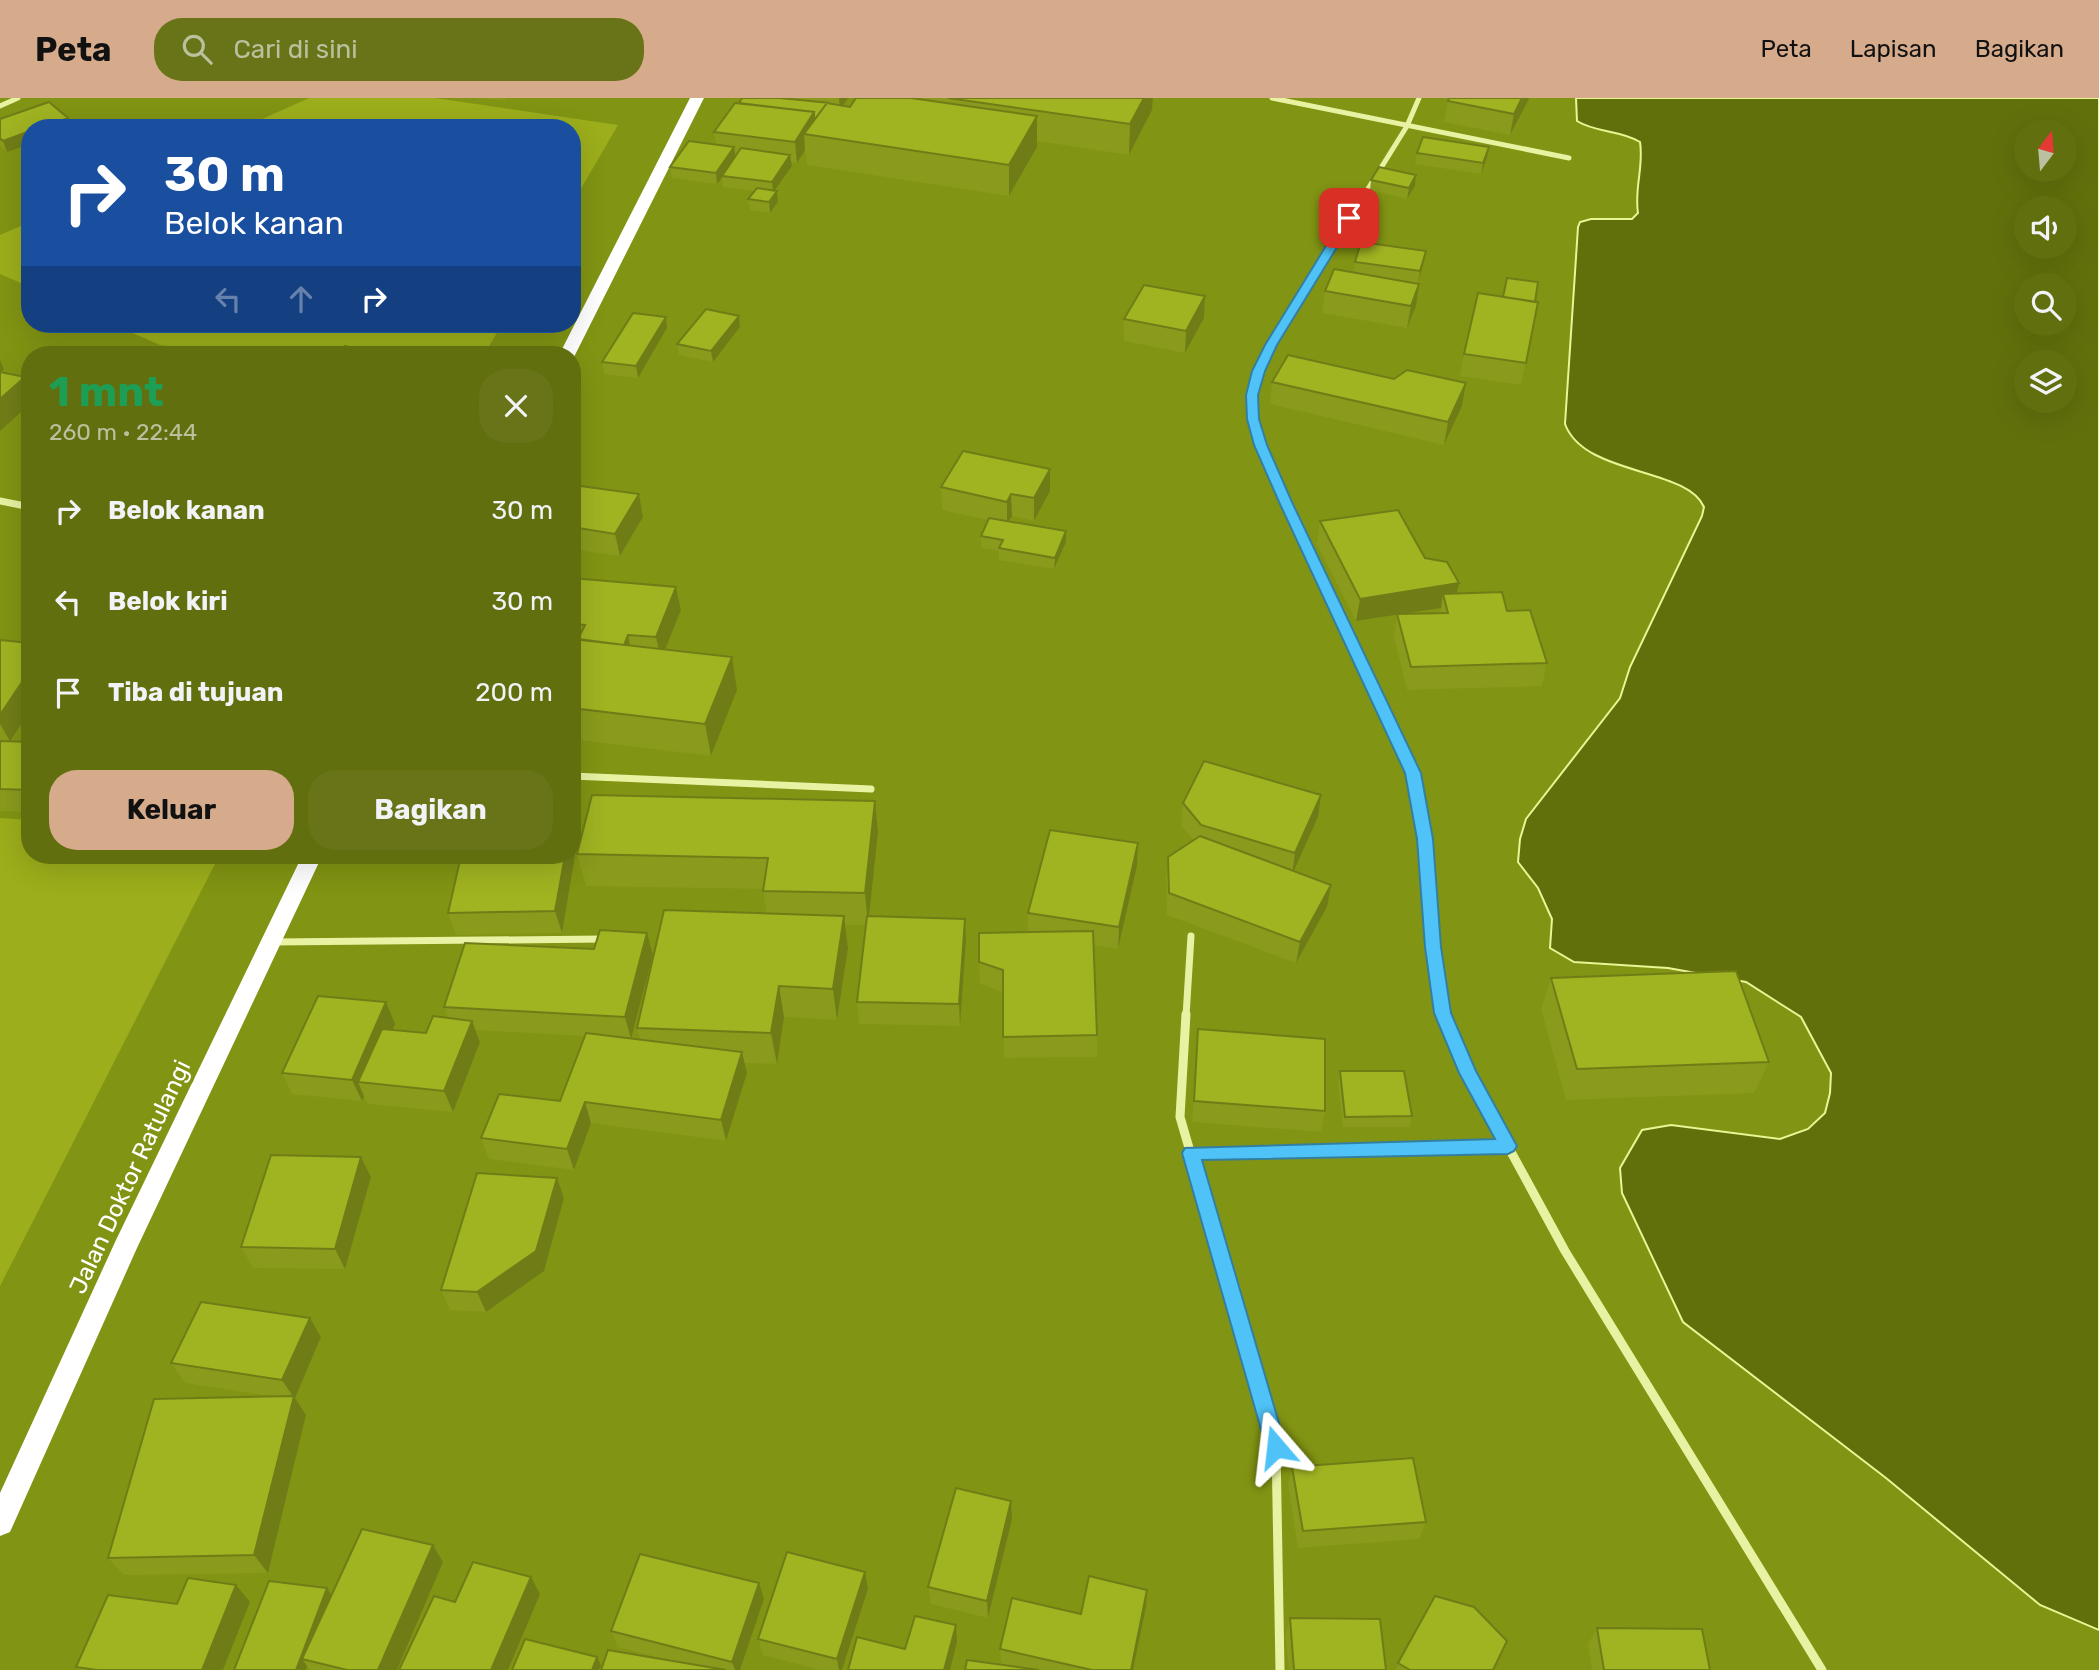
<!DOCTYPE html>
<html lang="id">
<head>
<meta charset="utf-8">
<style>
  body { margin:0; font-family:Rubik,sans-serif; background:#687417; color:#f1f3f6; height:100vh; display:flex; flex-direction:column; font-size:26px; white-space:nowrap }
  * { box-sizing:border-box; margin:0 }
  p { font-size:23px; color:#bbc19e }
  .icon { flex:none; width:38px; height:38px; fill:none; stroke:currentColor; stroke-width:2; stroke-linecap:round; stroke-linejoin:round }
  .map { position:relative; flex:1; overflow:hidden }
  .details { position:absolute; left:21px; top:248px; width:560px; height:518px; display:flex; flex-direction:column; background:#626f0e; border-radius:28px; box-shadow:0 7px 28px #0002 }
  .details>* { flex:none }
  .top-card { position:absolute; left:21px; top:21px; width:560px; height:214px; border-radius:28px; box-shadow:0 7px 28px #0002; background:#1a4fa0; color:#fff; overflow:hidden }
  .needle { width:46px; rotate:16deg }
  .tools { position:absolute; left:2014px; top:21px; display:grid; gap:14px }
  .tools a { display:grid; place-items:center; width:63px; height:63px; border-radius:50%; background:#626f0e; box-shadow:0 7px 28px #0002; font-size:35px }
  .pin { position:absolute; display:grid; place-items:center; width:60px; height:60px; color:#fff; margin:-30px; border-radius:14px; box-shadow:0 4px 10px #0006 }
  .me { position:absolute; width:77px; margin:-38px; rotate:343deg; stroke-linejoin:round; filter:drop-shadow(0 0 5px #0008) }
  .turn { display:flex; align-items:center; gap:24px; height:147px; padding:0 28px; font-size:32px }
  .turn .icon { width:91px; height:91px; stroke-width:2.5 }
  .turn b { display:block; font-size:49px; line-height:60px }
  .lanes { display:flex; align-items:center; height:66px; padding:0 28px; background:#0003; justify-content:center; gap:35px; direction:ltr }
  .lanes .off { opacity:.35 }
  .round { display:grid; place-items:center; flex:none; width:74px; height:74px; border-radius:28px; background:#687417 }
  .overview { display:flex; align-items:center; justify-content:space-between; height:119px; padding:0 28px }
  h1 { font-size:42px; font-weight:700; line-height:52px; color:#1e9e55 }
  .primary-button { display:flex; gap:14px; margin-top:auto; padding:14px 28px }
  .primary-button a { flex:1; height:80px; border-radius:28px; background:#d6ab8b; color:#111; font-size:28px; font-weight:700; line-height:80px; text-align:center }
  .primary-button a+a { background:#687417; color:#f1f3f6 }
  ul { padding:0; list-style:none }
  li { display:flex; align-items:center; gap:21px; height:91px; padding:0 28px }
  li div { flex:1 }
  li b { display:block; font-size:26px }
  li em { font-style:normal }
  header { display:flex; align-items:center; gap:42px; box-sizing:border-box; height:98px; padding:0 35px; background:#d6ab8b; color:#111 }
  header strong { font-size:33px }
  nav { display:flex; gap:38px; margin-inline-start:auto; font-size:24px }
  .search { width:490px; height:63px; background:#687417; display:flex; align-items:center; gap:18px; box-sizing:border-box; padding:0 24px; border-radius:28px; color:#bbc19e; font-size:26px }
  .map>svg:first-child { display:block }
</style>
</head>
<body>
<header>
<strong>Peta</strong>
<div class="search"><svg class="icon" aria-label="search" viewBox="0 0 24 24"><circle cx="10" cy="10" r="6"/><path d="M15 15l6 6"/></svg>Cari di sini</div>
<nav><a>Peta</a><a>Lapisan</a><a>Bagikan</a></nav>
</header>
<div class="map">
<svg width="2099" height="1572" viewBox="0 0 2099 1572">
  <rect width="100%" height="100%" fill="#829413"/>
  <path fill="#9cae1b" d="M309 0H435L618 27 572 106V30H242Z
    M30 124V189L0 176V137Z
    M112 226H502L484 257H247L160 247Z
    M0 720 30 722V758H219L0 1188Z"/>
  <path fill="#62700c" stroke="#eaf594" stroke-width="2" fill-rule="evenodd" d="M1576 0H2099V1532L2040 1507 1886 1380 1683 1224 1622 1095 1620 1070 1642 1032 1671 1027 1780 1041 1808 1031 1825 1015 1830 995 1831 975 1801 919 1746 884 1668 870 1574 864 1550 850 1552 821 1538 790 1518 764 1520 741 1526 721 1620 600 1630 569 1702 418 1704 409C1687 369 1584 378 1565 326L1578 129 1580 124 1591 121H1632L1638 115C1634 91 1644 68 1640 44 1621 32 1596 35 1577 23ZM2026 33H2065V72H2026ZM2026 110H2065V149H2026ZM2026 187H2065V226H2026ZM2026 264H2065V303H2026Z"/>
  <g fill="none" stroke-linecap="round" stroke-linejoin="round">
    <path stroke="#e8f2a2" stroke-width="5" d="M1272 0 1569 60
      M0 8 18 0
      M0 403 6 404
      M1286 404C1256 338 1238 318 1271 247L1407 28 1419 0"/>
    <path stroke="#e8f2a2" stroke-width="7" d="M0 403 30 409
      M1285 403 1413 675 1425 741 1433 849 1443 918
      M572 678 871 691
      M274 844 605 841
      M1186 918 1191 838"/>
    <path stroke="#e8f2a2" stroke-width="9" d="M1186 916 1180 1019 1276 1349 1280 1572
      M1443 916 1468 975 1565 1153 1822 1572
      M1191 1055 1508 1048"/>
    <path fill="#fff" fill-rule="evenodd" d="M690 0H704L575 257 572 261V257H559Z
      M302 758H322L137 1150 10 1434 0 1438V1395L116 1142Z"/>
  </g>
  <path fill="#8a9a1c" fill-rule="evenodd" d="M471 0H506L505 2Z
    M742 0H848L844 8 850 9 856 0H1153L1152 12 1129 57 1037 43V49L1009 98 807 67 805 52 797 65 791 64 792 68 775 93H777L778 104 770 115 750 112 748 101 754 93 723 89 722 80 717 86 672 80 670 69 716 47 714 34Z
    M1448 3H1528L1510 37 1444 24Z
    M68 20 72 30H30L7 54 0 47V21Z
    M1489 49 1487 60 1481 76 1415 66 1417 55Z
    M1416 77 1415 88 1407 101 1370 92 1371 82Z
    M1355 164H1424L1418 185 1369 177 1416 208 1407 230 1322 215 1325 193 1354 174Z
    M1205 198 1204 220 1185 255 1124 243V221Z
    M1535 204H1538L1521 287 1460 278 1464 256Z
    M739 218 740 229 713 264 679 257 677 246Z
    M666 219 667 230 638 280 605 276 602 264Z
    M1394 281 1466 285 1462 308 1444 347 1270 306 1272 284Z
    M572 388 639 396 643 419 620 458 572 451Z
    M941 389 1050 393 1034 423 1012 418 1009 423 1066 433V444L1054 471 999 462V453L981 450V438L988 422 942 412Z
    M1320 423 1425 460 1459 485 1456 496 1507 513 1547 565 1542 588 1407 592 1394 539 1397 517 1356 523 1317 446ZM1441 510 1440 515 1401 516Z
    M572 480 676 489 681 512 665 552 737 592 711 658 572 641Z
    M0 542 10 643H0Z
    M0 643 30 644V714L0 713Z
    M575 700 581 722 562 835 456 837 448 815Z
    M1183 705 1318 719 1294 773 1327 809 1296 865 1167 817 1166 781 1168 759 1194 743 1181 728Z
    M878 735 869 818 966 843 960 928 859 926 857 904 866 827H845L848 850 837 922 784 919 777 966 745 965 747 975 726 1043 591 1025 574 1072 489 1061 481 1040 560 1003 584 938 476 932 480 944 453 1014 368 1006 364 998 362 1003 292 996 282 975 395 926 393 932 426 935 448 920 444 909 653 857 631 940 640 941 637 930 767 816 763 791 586 788 577 756Z
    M1137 768 1118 851 1093 847 1097 937V959L1004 960 1003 894 980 886 979 864 1028 834V815Z
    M1551 880 1769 964 1754 995 1566 1002 1541 911Z
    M1198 931 1325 1013 1321 1034 1192 1024Z
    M1340 973 1412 1018 1410 1029H1343L1338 984Z
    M361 1059 371 1079 345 1171 253 1170 241 1149Z
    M557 1080 564 1100 544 1173 486 1214 450 1212 441 1192Z
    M310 1220 321 1239 295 1300 306 1317 268 1475 124 1477 108 1460 278 1299 185 1285 171 1265Z
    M1292 1369 1426 1424 1419 1441 1298 1450 1288 1387Z
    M1011 1403 1012 1421 988 1520 931 1506 928 1489Z
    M433 1447 443 1464 397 1572H310L307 1568 306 1572H234L327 1490 332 1496Z
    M865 1474 868 1491 842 1572H820L763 1557 758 1541Z
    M764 1501 740 1572H601L671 1563 618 1549 611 1533Z
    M250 1504 223 1572H79L76 1569 177 1506Z
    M1146 1509 1133 1572H965L1001 1567 1000 1551 1081 1516Z
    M1290 1520 1386 1572H1289L1285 1537Z
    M1597 1530 1710 1572H1592L1588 1546Z
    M1398 1565 1493 1572H1396Z"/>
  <path fill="#707d17" d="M839 0H848L840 13Z
    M1144 0H1153L1152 12 1129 57 1130 26Z
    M1522 0H1529L1528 3 1510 37 1514 16Z
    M814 14 816 35 804 36 805 52 797 65 795 44Z
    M1037 18V49L1009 98V67Z
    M68 20 72 30H40Z
    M30 33V46L7 54 3 43Z
    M734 49 736 60 722 78V80L717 86 716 75Z
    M1489 49 1487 60 1481 76 1483 65Z
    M790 57 792 68 773 95 772 84Z
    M1416 77 1415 88 1407 101 1409 90Z
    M777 93 778 104 770 115 769 104Z
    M1426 153 1424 164 1418 185 1420 173Z
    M1419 186 1416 208 1407 230 1411 208Z
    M1205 198 1204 220 1185 255 1186 233Z
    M739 218 740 229 713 264 711 253Z
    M666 219 667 230 638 280 636 268Z
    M0 262 4 271 0 275Z
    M25 279 30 290V306L0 333V301Z
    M1466 285 1462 308 1444 347 1448 324Z
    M1050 371V393L1034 423V400Z
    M639 396 643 419 620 458 615 436Z
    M1011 396 1012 418 1007 426V404Z
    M1066 433V444L1054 471 1055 460Z
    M1459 485 1454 508 1443 496 1441 510 1356 523 1360 501Z
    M676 489 681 512 661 562 656 539Z
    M628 537 632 559 622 551Z
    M732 559 737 592 711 658 705 626Z
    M30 572V613L10 643 0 626V617Z
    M1321 697 1318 719 1292 777 1295 755Z
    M575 700 581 722 562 835 555 813 565 758H572V715Z
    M875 703 878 735 868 827 865 795Z
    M1138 745 1137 768 1118 851 1119 829Z
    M1331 787 1327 809 1296 865 1300 844Z
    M844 818 848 850 837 922 833 891Z
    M965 821 966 843 960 928 959 906Z
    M647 835 653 857 631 941 625 919Z
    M779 888 784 919 777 966 771 935Z
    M386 904 395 926 370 986 358 984 364 998 362 1003 352 982Z
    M472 923 480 944 453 1014 444 993Z
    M742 954 747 975 726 1043 721 1022Z
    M585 1004 591 1025 574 1072 567 1051Z
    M361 1059 371 1079 345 1171 335 1151Z
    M557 1080 564 1100 544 1173 486 1214 477 1194Z
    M310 1220 321 1239 295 1300 306 1317 268 1475 254 1457 294 1300 282 1282Z
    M1011 1403 1012 1421 988 1520 987 1503Z
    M433 1447 443 1464 397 1572H378Z
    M865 1474 868 1491 842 1572H839L837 1561Z
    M531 1479 540 1496 508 1572H491Z
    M759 1485 764 1501 740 1572H735L732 1564Z
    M236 1487 250 1504 223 1572H202Z
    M327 1490 333 1499 302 1561 307 1568 306 1572H296Z
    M1147 1492 1146 1509 1133 1572H1131Z
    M956 1527 957 1544 950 1572H944Z
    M597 1559 601 1567 599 1572H592Z"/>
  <path fill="#a0b321" stroke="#707d17" stroke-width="2" d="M742 0H780L830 5H827L815 21 814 20V14L739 5Z
    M856 0H911L1037 18 1009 67 804 36 827 5 850 9Z
    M948 0H1144L1130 26Z
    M1449 0H1522L1514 16 1448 3Z
    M49 4 68 20 40 30H30V33L3 43 0 40V21Z
    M735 5 814 14 795 44 714 34Z
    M1423 39 1489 49 1483 65 1417 55Z
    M689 43 734 49 716 75 670 69Z
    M741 50 790 57 772 84 722 78Z
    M1379 69 1416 77 1409 90 1371 82Z
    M757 90 777 93 769 104 748 101Z
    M1361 144 1426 153 1420 173 1355 164Z
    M1334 171 1419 186 1411 208 1325 193Z
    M1507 180 1538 184 1535 204 1503 199Z
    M1144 187 1205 198 1186 233 1124 221Z
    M1478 195 1538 204 1526 265 1464 256Z
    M706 211 739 218 711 253 677 246Z
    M633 215 666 219 636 268 602 264Z
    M345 248 378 257H334Z
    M1288 257 1394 281 1407 272 1466 285 1448 324 1272 284Z
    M0 274 25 279 0 301Z
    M963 353 1050 371 1034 400 1011 396 1007 404 941 389Z
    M573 387 639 396 615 436 572 429Z
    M1398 412 1425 460 1447 464 1459 485 1360 501 1320 423Z
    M989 420 1066 433 1055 460 999 450 1003 442 981 438Z
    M572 480 676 489 656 539 628 537 624 547 578 541 585 527 572 526Z
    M1502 494 1507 513 1530 512 1547 565 1411 569 1397 516 1448 515 1443 496Z
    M572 541 732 559 705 626 572 610Z
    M0 542 30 545V572L0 617Z
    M0 643 30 644V692L0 691Z
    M1204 663 1321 697 1295 755 1201 727 1183 705Z
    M592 697 875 703 865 795 763 793 768 760 577 756Z
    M572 700H575L572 715Z
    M1050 732 1138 745 1119 829 1028 815Z
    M1200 738 1331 787 1300 844 1169 795 1168 759Z
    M461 758H565L555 813 448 815Z
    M664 812 844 818 833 891 779 888 771 935 637 930Z
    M867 818 965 821 959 906 857 904Z
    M600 832 647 835 625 919 444 909 465 845 594 851Z
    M1093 833 1097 937 1003 939V872L979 864V835Z
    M1736 873 1769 964 1577 971 1551 880Z
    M318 898 386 904 352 982 282 975Z
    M433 918 472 923 444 993 358 984 382 931 426 935Z
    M1198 931 1325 941V1013L1194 1003Z
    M586 935 742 954 721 1022 585 1004 567 1051 481 1040 499 996 560 1003Z
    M1340 973H1404L1412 1018 1345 1019Z
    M271 1057 361 1059 335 1151 241 1149Z
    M477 1075 557 1080 536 1153 477 1194 441 1192Z
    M201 1204 310 1220 282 1282 171 1265Z
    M294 1298 254 1457 108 1460 154 1301Z
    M1413 1360 1426 1424 1303 1433 1292 1369Z
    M956 1390 1011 1403 987 1503 928 1489Z
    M362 1431 433 1447 378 1572H347L302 1561Z
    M787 1454 865 1474 837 1561 758 1541Z
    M640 1456 759 1485 732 1564 611 1533Z
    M473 1464 531 1479 491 1572H399L434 1498 455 1504Z
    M1089 1478 1147 1492 1131 1572H1092L1000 1551 1012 1500 1081 1516Z
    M188 1480 236 1487 202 1572H97L76 1569 108 1497 177 1506Z
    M269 1483 327 1490 296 1572H234Z
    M1435 1498 1474 1509 1507 1543 1493 1572H1410L1398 1565Z
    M915 1518 956 1527 944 1572H848L857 1539 905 1551Z
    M1290 1520 1380 1521 1386 1572H1294Z
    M1597 1530 1702 1531 1710 1572H1604Z
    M525 1541 597 1559 592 1572H512Z
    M608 1552 726 1572H601Z
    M967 1562 1039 1572H965Z"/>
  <path fill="#4fc3f7" stroke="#337fa1" stroke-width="2" d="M1345 117 1355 120 1277 247 1265 273 1258 297 1259 321 1267 347 1292 404 1421 675 1433 741 1441 849 1451 915 1476 973 1517 1048 1514 1053 1508 1056 1202 1062 1286 1349 1283 1356 1276 1359 1269 1356 1266 1349 1182 1055 1185 1050 1495 1041 1459 975 1434 915 1425 849 1417 741 1405 675 1279 404 1254 347 1247 321 1246 297 1252 273 1265 247Z"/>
  <g text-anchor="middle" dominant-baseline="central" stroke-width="7" stroke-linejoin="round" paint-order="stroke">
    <g font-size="24" fill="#fff" stroke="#829413">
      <text transform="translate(130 1079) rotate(-65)">Jalan Doktor Ratulangi</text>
    </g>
  </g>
</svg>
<div class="tools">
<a><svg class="needle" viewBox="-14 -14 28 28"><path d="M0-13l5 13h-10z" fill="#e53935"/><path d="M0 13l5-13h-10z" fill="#bbc19e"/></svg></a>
<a><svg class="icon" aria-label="sound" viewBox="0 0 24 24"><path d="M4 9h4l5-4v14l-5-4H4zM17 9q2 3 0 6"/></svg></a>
<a><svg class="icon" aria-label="search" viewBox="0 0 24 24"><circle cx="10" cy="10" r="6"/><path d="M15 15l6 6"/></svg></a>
<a><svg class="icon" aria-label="layers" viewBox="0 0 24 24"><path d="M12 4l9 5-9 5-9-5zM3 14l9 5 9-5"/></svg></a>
</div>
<div class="pin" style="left:1349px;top:120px;background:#d93025"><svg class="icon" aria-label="arrive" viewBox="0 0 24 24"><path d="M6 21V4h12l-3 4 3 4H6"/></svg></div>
<svg class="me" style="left:1276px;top:1349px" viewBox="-20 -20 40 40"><path d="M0-17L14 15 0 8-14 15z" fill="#4fc3f7" stroke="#fff" stroke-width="4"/></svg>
<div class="top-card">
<div class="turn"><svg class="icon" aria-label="right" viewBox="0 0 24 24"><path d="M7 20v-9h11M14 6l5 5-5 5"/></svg><div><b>30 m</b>Belok kanan</div></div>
<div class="lanes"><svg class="icon off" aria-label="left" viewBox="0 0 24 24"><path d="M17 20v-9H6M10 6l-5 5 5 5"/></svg><svg class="icon off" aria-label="ahead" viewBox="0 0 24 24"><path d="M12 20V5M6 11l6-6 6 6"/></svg><svg class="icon" aria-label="right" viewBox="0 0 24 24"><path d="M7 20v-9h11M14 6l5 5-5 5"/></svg></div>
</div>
<section class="details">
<div class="overview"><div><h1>1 mnt</h1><p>260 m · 22:44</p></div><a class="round"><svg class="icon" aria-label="close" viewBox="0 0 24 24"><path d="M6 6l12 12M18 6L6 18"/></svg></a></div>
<ul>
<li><svg class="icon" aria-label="right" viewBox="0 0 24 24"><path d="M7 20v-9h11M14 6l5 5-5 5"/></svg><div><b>Belok kanan</b></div><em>30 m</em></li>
<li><svg class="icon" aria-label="left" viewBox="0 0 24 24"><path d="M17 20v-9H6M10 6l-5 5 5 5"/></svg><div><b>Belok kiri</b></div><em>30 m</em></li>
<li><svg class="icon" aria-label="arrive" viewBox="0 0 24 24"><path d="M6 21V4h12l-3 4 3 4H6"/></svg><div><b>Tiba di tujuan</b></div><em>200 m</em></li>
</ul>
<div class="primary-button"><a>Keluar</a><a>Bagikan</a></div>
</section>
</div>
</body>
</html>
